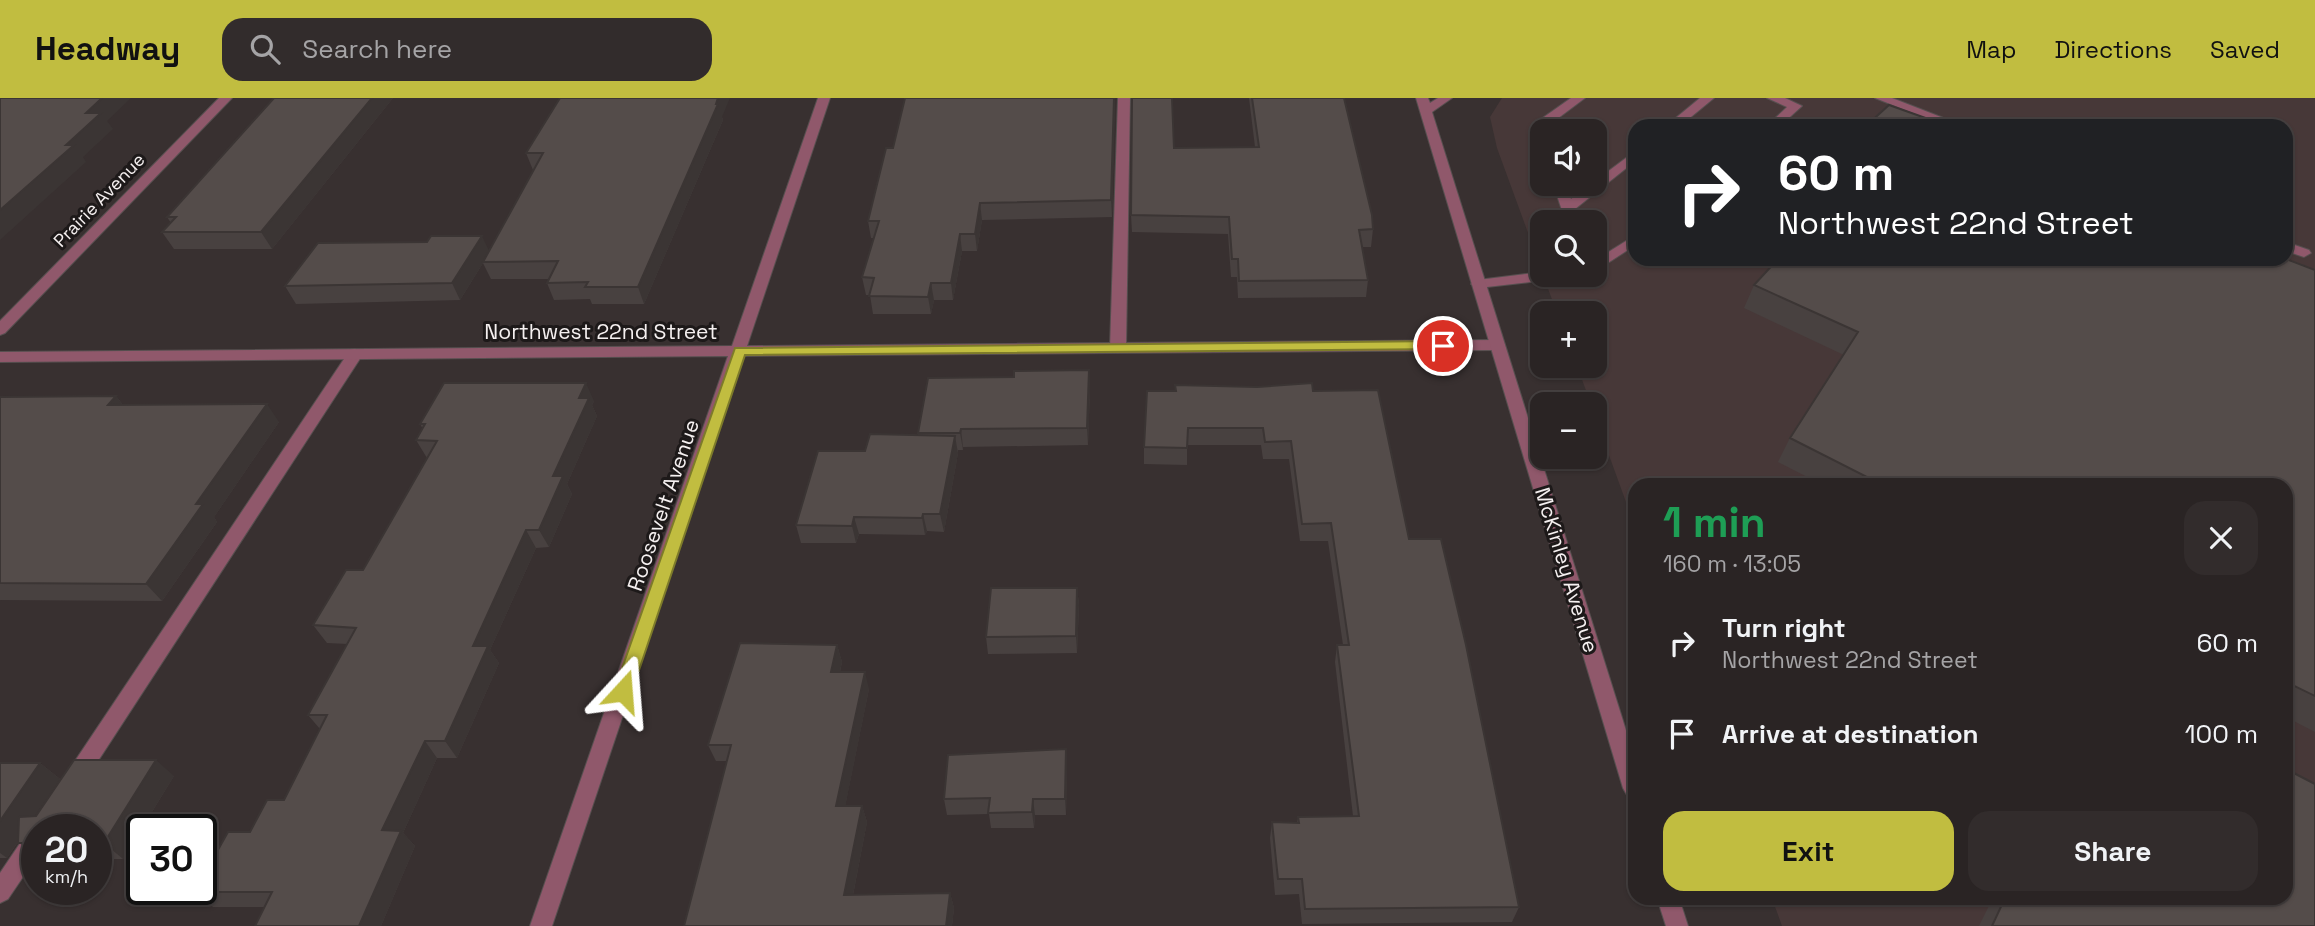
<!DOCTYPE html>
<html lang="en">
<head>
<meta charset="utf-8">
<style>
  body { margin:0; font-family:"Space Grotesk",sans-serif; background:#322c2c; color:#f1f3f6; height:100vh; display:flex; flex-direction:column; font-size:26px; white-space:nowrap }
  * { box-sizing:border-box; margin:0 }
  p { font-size:23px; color:#a5a4a6 }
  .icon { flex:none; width:38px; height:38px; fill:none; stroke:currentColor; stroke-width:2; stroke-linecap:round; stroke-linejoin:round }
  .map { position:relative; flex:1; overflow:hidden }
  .drawer { position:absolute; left:1628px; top:380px; width:665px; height:427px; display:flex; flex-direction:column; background:#2a2424; border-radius:21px; box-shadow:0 2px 5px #0004,0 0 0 2px #464141 }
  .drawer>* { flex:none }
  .banner { position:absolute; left:1628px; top:21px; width:665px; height:147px; border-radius:21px; box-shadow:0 2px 5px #0004,0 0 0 2px #464141; background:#202124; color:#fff; overflow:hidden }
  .buttons { position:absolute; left:1530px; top:21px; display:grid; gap:14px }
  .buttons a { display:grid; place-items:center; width:77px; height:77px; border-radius:14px; background:#2a2424; box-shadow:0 2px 5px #0004,0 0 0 2px #464141; font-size:35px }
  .speed { position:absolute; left:21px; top:716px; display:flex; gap:14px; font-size:35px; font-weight:700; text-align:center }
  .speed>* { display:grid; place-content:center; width:91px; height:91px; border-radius:50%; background:#2a2424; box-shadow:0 2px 5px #0004,0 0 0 2px #464141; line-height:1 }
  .speed small { font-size:18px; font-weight:400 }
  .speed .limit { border:4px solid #111; border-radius:10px; background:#fff; color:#111 }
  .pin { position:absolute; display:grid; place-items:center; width:60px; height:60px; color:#fff; margin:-30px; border:4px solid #fff; border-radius:50%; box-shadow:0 2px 7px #0007 }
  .me { position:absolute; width:77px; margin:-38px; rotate:19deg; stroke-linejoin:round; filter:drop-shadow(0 0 5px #0008) }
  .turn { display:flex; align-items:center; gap:24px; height:147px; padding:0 35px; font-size:32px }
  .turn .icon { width:91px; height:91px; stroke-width:2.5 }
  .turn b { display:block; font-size:49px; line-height:60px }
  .round { display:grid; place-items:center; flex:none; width:74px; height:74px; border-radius:21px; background:#322c2c }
  .headline { display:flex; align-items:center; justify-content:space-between; height:119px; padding:0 35px }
  h1 { font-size:42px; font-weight:600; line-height:52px; color:#1e9e55 }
  .cta { display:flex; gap:14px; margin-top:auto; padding:14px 35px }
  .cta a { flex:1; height:80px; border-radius:21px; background:#c1bd40; color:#111; font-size:28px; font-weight:600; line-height:80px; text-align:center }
  .cta a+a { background:#322c2c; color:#f1f3f6 }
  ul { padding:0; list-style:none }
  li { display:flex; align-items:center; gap:21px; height:91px; padding:0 35px }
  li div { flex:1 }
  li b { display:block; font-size:26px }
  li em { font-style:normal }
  header { display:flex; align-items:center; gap:42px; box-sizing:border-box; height:98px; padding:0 35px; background:#c1bd40; color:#111 }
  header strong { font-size:33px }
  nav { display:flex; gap:38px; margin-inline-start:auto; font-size:24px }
  .search { width:490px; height:63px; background:#322c2c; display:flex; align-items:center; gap:18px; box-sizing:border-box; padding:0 24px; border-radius:21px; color:#a5a4a6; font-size:26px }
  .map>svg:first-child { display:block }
</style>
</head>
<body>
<header>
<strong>Headway</strong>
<div class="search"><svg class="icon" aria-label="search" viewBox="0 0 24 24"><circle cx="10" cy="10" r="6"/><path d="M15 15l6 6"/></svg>Search here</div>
<nav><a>Map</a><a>Directions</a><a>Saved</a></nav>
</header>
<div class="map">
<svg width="2315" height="828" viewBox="0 0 2315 828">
  <rect width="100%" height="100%" fill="#383030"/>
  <path fill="#473838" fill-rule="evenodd" d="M1502 0H2315V828H1782L1772 800H2286V387H1634V426L1594 316V306H1591L1577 268H1594V215H1557L1543 177H1594V124H1542V173L1497 50 1490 19ZM1634 28H2286V161H1634ZM1542 33H1594V86H1542Z"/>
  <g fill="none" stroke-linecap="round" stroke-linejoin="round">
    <defs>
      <path id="service" d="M1118 0H1130L1126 250 1118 255 1110 250Z
        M1571 0H1585L1545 30 1542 44 1538 43 1532 29 1534 26Z
        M1700 0H1714L1680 28H1666Z
        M1767 0H1785L1802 8 1780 28H1767L1787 9Z
        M1875 0H1892L1964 28H1946Z
        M1634 54V64L1575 111 1580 124H1566L1553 86H1565L1571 101Z
        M1634 138V148L1594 174V163Z
        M2286 144 2309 152 2311 155 2304 159 2286 153Z
        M1542 174V177H1563L1556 181 1478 190 1471 186 1478 182Z
        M355 251 363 256 81 689 74 691 67 689 64 682 67 675 350 252Z
        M37 729 43 732H37V758L8 801 0 805V775L29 732Z"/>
      <path id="minor" d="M219 0H232L5 235 0 237V223Z
        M818 0H830L747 248 1497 242 1505 247 1497 252 744 258 552 828H530L728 258 0 264V254L732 248Z"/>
      <path id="tertiary" d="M1416 0H1428L1430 5 1438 0H1452L1432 14 1634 658V699L1627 697 1623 690Z
        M1657 800H1679L1688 828H1666Z"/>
    </defs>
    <use href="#service" stroke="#564f4f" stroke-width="2"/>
    <use href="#minor" stroke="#564f4f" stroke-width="2"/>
    <use href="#tertiary" stroke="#564f4f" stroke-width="2"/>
    <use href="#service" fill="#90586b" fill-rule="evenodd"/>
    <use href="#minor" fill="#90586b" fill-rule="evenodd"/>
    <use href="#tertiary" fill="#90586b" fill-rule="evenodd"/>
  </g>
  <path fill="#484140" d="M274 0H393L272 151H174L162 134 171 125 167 119Z
    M1115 0 1112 119 982 122 977 153H962L953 202H934L931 216H873L870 197H866L862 179 874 140H871L868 123 893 50Z
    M1249 0H1344L1373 131 1371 149H1362L1368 182 1366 199 1238 200 1237 179H1231L1228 136 1132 134 1131 117 1174 50 1255 49Z
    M722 19 723 22 644 206H592L590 201 554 202 547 185 549 181H491L483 165 460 202 296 206 285 188 489 153 533 72 526 55Z
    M2315 172V634L2286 619V387H1823L1778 364 1790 340 1844 257 1744 210 1754 187Z
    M1089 272 1090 290 1088 347 963 349V352H958V355L944 434 927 433 925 437 859 436 856 445H801L796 427 865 353 918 337V335L1014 279Z
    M1147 293H1313L1409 441 1519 809 1512 824 1302 826 1299 796 1275 797 1270 740 1272 724 1297 725 1298 719 1353 718 1335 564 1337 547H1343L1328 443H1300L1289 361H1263L1261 347H1187V367L1144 366V349Z
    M116 298 123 307 279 324 214 419 217 424 162 503 0 502V299Z
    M594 303 592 307 597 318 567 386 572 396 549 449 536 450 490 552 499 565 457 660H437L403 735 415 748 381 828H255L265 809H213L195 794 250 734 284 702 320 631 308 617 348 546 327 545 313 527 363 472 427 360 416 342 423 331 420 326Z
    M1077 490 1079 507 1077 555 988 556 986 539Z
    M837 547 842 564 840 574 869 591 845 708H862L867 724 853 797 950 795 954 810 952 828H684L727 663H716L708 647Z
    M1066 651 1067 668 1066 717H1035L1034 730H991L989 716 947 717 944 701Z
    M0 665H40L60 681 35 718 174 678 123 761H96V732H37V759L18 744 7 760H0Z
    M1993 800H2286L2315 828H1979Z"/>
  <path fill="#3b3534" d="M102 0H131L107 23 113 31 83 59 86 64 0 142V112L66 47 86 15Z
    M372 0H393L272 151 261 134Z
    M718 0H730L722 19 723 22 644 206 638 189Z
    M1115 0V10L1112 119 1111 102Z
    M980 105 982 122 977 153 975 136Z
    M960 136 962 153 953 202 951 185Z
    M482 138 490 155 483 164V165L460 202 452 185Z
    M931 185 934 202 931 216 928 199Z
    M1089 272 1090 290 1088 347 1087 330Z
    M586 285 594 303 592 307 597 318 567 386 572 396 549 449 539 432 553 378 579 300Z
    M116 298 130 316 108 307Z
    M267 306 279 324 214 419 217 424 162 503 146 486 196 406Z
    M961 331 963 349V352L960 335Z
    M955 338 958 355 944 434 940 416Z
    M923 416 927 433 925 437 922 420Z
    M854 419 859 436 856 445 852 428Z
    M526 432 536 450 490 552 499 565 457 660 445 643 473 548Z
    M1077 490 1079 507 1077 555 1076 538Z
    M837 547 842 564 836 591 831 574Z
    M865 574 869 591 842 724 836 708Z
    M425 643 437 660 403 735 415 748 381 828H359L382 732Z
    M1066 651 1067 668 1066 717 1065 701Z
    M156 662 174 678 123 761 104 745Z
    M40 665 60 681 7 760 0 755V723Z
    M1033 701 1035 717 1034 730 1032 714Z
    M862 708 867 724 850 812 844 797Z
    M950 795 954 810 952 828H946Z"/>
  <path fill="#544c4a" stroke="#3b3534" stroke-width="2" d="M0 0H102L86 15H101L66 47H74L0 112Z
    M274 0H372L261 134H162L176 119H167Z
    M560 0H718L716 6H718L638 189H585L588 184 547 185 558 163 483 164 543 55H526Z
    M905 0H1114L1111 102 980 105 975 136H960L951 185H931L928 199 869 198 874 180 862 179 879 123H868L886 50H893Z
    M1132 0H1172L1174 50 1259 49 1252 0H1344L1372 117 1373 131 1359 132 1368 182 1239 183 1238 161H1232L1229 119 1131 117Z
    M1889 7 1948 28H1866Z
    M431 138H482L452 185 285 188 318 145 427 144Z
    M1778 161H2286L2315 172V598L2286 584V387H1872L1875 383 1790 340 1858 234 1754 187Z
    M1089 272 1087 330 961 331 960 335H918L928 280 1014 279V273Z
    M444 285H586L579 300H589L553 378H563L539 432H526L473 548H488L445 643H425L382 732 401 733 359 828H255L272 794H195L196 791H201V782L228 734H250L267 702H284L327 617H308L356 530 313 527 346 472H363L437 343 416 342 425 326H420Z
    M1312 285 1313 293 1378 292 1409 441H1441L1466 547 1519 809 1305 811 1302 781H1278L1272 724 1299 725 1298 719 1359 718 1337 547H1349L1331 425 1302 426 1291 343 1265 344 1263 330H1188L1187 350 1144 349 1147 293H1176L1175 287 1257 289Z
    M116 298 108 307 267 306 196 406H203L146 486 0 485V299Z
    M870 336 955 338 940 416H923L922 420 854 419 852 428 796 427 818 353H865Z
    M991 490H1077L1076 538 986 539Z
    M740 545 837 547 831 574H865L836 708H862L844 797 950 795 946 828H684L731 647H708Z
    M1066 651 1065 701H1033L1032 714 988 715 990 700 944 701 948 657Z
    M74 662H156L104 745H96V732H37V745H18L19 719 36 718Z
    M0 665H40L0 723Z
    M2286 671 2315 686V828H1992L2005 800H2286Z"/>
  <path fill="#c1bd40" stroke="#7d7b2a" stroke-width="2" d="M1443 243 1448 245V251L745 257 632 593 623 600 614 593 735 250Z"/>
  <g text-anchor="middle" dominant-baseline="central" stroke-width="6" stroke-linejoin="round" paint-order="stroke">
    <g font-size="18" fill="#f5f0f0" stroke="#1d1919">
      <text transform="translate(99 102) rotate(-46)">Prairie Avenue</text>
    </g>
    <g font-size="21" fill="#f5f0f0" stroke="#1d1919">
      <text x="601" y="233">Northwest 22nd Street</text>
      <text transform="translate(663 407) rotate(-71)">Roosevelt Avenue</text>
      <text transform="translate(1567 472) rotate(73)">McKinley Avenue</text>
    </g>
  </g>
</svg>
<div class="buttons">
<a><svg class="icon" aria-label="sound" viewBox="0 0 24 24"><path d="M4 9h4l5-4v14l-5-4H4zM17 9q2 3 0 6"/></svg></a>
<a><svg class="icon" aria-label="search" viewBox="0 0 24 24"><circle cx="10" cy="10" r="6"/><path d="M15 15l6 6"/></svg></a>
<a>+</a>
<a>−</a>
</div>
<div class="speed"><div>20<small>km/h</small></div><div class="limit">30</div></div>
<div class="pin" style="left:1443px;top:248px;background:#d93025"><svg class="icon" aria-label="arrive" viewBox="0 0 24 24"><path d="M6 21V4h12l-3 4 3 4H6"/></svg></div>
<svg class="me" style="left:623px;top:593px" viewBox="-20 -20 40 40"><path d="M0-17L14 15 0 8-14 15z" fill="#c1bd40" stroke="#fff" stroke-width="4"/></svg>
<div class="banner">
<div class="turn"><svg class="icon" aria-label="right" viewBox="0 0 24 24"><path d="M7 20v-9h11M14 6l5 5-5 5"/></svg><div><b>60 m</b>Northwest 22nd Street</div></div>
</div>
<section class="drawer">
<div class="headline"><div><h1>1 min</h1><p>160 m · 13:05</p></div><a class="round"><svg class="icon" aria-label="close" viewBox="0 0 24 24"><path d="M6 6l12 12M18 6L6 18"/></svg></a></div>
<ul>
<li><svg class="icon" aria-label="right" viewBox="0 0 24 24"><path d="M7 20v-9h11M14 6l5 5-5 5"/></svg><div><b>Turn right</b><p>Northwest 22nd Street</p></div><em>60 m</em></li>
<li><svg class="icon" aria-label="arrive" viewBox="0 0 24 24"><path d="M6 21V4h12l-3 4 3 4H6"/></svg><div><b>Arrive at destination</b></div><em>100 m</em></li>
</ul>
<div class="cta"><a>Exit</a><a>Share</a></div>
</section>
</div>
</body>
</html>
